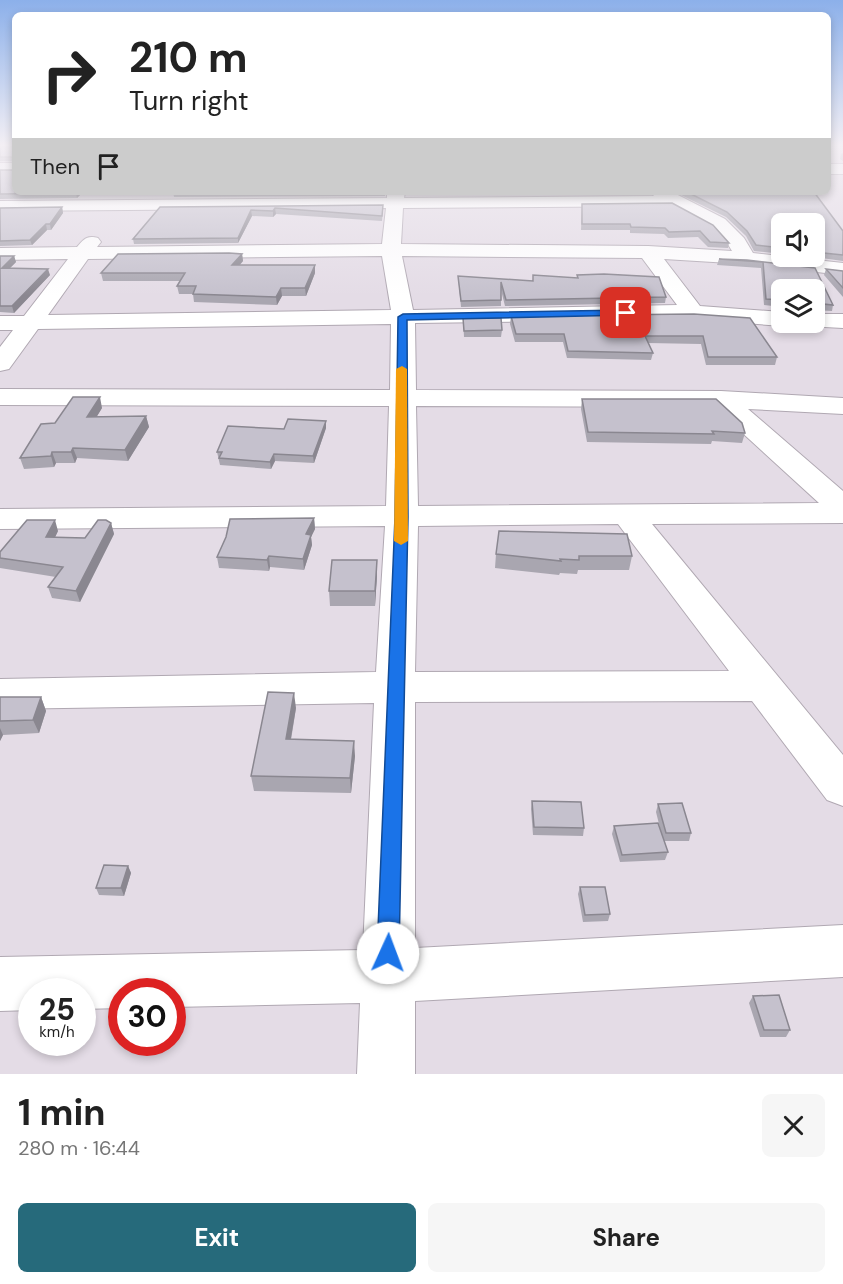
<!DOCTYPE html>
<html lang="en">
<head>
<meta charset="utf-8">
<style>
  body { margin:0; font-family:"DM Sans",sans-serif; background:#f6f6f6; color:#222; height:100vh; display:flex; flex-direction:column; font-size:22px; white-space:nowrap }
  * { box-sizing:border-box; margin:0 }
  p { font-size:20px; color:#767676 }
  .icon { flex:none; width:33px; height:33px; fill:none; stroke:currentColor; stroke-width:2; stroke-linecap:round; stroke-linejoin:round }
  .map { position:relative; height:1074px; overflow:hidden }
  .sheet { display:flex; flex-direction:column; background:#fff; flex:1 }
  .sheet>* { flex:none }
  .guide { position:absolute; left:12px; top:12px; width:819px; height:183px; border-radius:9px; box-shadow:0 3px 9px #0003; background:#fff; color:#222; overflow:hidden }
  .buttons { position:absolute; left:771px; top:213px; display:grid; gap:12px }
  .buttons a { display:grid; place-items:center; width:54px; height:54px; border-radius:9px; background:#fff; box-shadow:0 3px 9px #0003; font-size:30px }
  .speed { position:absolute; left:18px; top:978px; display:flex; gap:12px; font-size:30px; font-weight:700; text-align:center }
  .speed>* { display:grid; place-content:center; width:78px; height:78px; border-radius:50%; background:#fff; box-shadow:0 3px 9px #0003; line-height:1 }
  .speed small { font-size:15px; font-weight:400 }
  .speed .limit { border:9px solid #d22; background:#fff; color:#111 }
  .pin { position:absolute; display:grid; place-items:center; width:51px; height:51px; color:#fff; margin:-26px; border-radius:12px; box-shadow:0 3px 9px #0006 }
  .me { position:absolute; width:66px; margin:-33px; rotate:2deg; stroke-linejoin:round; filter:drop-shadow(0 0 4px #0008) }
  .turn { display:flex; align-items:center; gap:21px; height:126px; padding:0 18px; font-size:27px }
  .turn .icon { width:78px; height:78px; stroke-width:2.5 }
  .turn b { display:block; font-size:42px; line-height:51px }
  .then { display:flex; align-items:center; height:57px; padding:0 18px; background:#0003; gap:12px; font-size:22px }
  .round { display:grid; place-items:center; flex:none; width:63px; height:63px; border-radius:9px; background:#f6f6f6 }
  .headline { display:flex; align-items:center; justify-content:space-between; height:102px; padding:0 18px }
  h1 { font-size:36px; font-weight:700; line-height:45px }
  .primary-button { display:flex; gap:12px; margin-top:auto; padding:12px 18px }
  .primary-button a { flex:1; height:69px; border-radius:9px; background:#266a7b; color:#fff; font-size:24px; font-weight:700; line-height:69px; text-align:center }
  .primary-button a+a { background:#f6f6f6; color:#222 }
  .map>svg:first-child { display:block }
</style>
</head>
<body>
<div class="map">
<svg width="843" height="1074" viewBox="0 0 843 1074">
  <rect width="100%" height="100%" fill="#e4dce6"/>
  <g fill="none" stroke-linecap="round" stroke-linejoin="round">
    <defs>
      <path id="minor" d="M0 163H15V173H0Z
        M828 164H843V174H828Z
        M387 192H405L404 198 654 196 651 192H672L725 219 744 238 753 253 843 263V275L746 264 664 259 700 306 782 312V322H791L782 326 693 319 415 323 416 390 721 391 843 398V414L748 409 843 491V523L652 524 843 755V806L827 800 752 701 415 702V948L843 925V977L415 1001V1074H357L360 1003 172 1007V992H122V1008L82 1009V992H32V1010L0 1011V957L363 950 374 703 0 709V679L376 672 385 526 0 529V509L386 506 389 406 0 405V389L390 390 391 324 38 329 9 369 0 371V347L13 330H0V316H24L68 259 0 260V248L77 247C84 239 87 235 98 238L101 242 97 247 382 244 386 208 0 211V201L387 198ZM672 206C696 218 719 226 732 251L648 246 401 244 403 208ZM382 256 391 310 48 315 88 259ZM402 256 642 258 677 305 413 310ZM416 406 714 407 819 503 418 506ZM618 524 729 671 415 672 418 526Z
        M814 314H843V328L806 326 804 322H814Z"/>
    </defs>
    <use href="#minor" stroke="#b0a8b2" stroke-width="2"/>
    <use href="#minor" fill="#fff" fill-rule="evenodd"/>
  </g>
  <path fill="#a9a6b0" d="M0 146H15V161H0Z
    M843 153V161L840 159 841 154Z
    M0 170 83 192 77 198 0 199Z
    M173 192H385V196L174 197Z
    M582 192H616L615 194H582Z
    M675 192H814L843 231V261L807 256H814V224H782V254L754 251 746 236 726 217Z
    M672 203 729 243 728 248 708 247 698 237 668 238 664 234 630 233V230H581L582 204Z
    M62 207 63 213 51 230H47L32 245 0 246V208Z
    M160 207 383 210 382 221 276 214 273 217 252 216 238 243 134 244 133 239Z
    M242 254 243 261 240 265 315 273 306 296H282L277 305 194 302 193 294H179L177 286 181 281H103L101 273Z
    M0 256H14L16 262 10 268 50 275 14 313 0 312Z
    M719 259 747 260 815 268 833 305 832 311 814 310V290H782V307L764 305 761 268 717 265Z
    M826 269 843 271V297L824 275Z
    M577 275 666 297 665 303 505 306 501 290V306L461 307 458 276 533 281 577 278Z
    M694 314 777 357 775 365H706L701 344 648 343 653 353 651 360 567 358 563 342H515L510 324 511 316Z
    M463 318 502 330 501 337H464Z
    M582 399 745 433 742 443 712 441 711 444 587 442 581 409Z
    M102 408 96 417 146 416 149 427 128 461 77 458 75 463H56L54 467 24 469 20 458 55 423Z
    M326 421V428L314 463 275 461 271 469 220 465 217 452 284 429Z
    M314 518 315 529 311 537 312 545 304 570 270 567 269 571 219 568 217 557Z
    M111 523 114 534 80 602 52 598 48 587 56 577 0 568V558L58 531 55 537 85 538Z
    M496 554 632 556 629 570H578L577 574 560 573 559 575 495 568Z
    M377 560V575L375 606H330L329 591Z
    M0 697H41L46 711 39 733 3 735 0 741Z
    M296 708 291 740 355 756 351 793 254 791 251 776Z
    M532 801 584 828 583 836 533 835 531 809Z
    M658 804 691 833 689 841H664L668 852 665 860 620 862 612 834 614 826 661 832 656 812Z
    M128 866 131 873 124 896 99 895 96 888Z
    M580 887 610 914 608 921 583 922 578 894Z
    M753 996 790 1030 786 1037H760L749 1003Z"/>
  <path fill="#8a8790" d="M77 192H83L77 198 76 193Z
    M62 207 63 213 51 230 50 224Z
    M275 208 276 214 273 217V211Z
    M251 210 252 216 238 243V238Z
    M46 224 47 230 32 245 30 240Z
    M242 254 243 261 233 272 232 265Z
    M14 256 16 262 4 274 2 268Z
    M315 265V273L306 296 305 288Z
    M48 269 50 275 14 313 12 306Z
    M281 288 282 296 277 305 276 297Z
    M100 397 102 408 90 428 87 417Z
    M146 416 149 427 128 461 125 450Z
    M326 421V428L314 463 313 456Z
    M73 448 77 458 75 463 71 452Z
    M52 452 56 463 54 467 51 456Z
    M274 454 275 461 271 469 270 462Z
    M314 518 315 529 311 537 312 545 304 570 303 559 306 534Z
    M55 520 58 531 50 548 46 537Z
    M111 523 114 534 80 602 76 591Z
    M269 556 270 567 269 571 267 560Z
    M377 560V575L375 606V591Z
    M294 693 296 708 288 755 286 739Z
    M41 697 46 711 39 733 33 720Z
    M0 728 3 735 0 741Z
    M354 741 355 756 351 793 350 778Z
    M128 866 131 873 124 896 121 888Z"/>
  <path fill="#c5c1cd" stroke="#8a8790" stroke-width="1.5" d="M0 146H15V157H0Z
    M0 170H15V192H77L76 193 0 194Z
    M687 192H814L843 231V255L814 252V224H782V248L756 245 747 231 727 212Z
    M672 203 713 225 729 243 710 242 700 231 669 232 665 228 631 227 630 224H582V204Z
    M383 205 382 216 275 208 273 211 251 210 238 238 133 239 160 207Z
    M62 207 50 224H46L30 240 0 241V208Z
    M229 253 242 254 232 265H315L305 288H281L276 297 193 294 196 286H177L185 273H101L118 254Z
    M0 256H14L2 268 48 269 12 306H0Z
    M719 259 747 260 815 268 833 305 814 303V290H782V300L766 299 763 262Z
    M826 269 843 271V288Z
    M604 274 659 277 666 297 506 300 501 282V300L461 301 458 276 533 281V275L578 278 577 275Z
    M694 314 750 318 777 357H708L703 336H645L653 353 568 351 564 334H516L511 316Z
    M463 318H501L502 330 464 331Z
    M73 397H100L87 417 146 416 125 450 73 448 71 452H52L51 456 20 458 41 424 55 423Z
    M582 399H716L742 423 745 433 712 431 714 434 588 432Z
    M288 419 326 421 313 456 274 454 270 462 219 458 222 452H217L228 426 284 429Z
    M314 518 306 534 311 535 303 559 269 556 267 560 217 557 226 537 230 519Z
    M27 520H55L46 537 85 538 98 520H106L111 523 76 591 48 587 63 567 0 558V552Z
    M499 531 627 534 632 556H579V560L560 559 561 561 496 554Z
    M332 560H377L375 591H329Z
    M268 692 294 693 286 739 354 741 350 778 251 776Z
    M0 697H41L33 720 0 721Z
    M532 801 581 802 584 828 534 827Z
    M682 803 691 833H666L658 804Z
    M658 823 668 852 622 855 614 826Z
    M104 865 128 866 121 888H96Z
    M580 887H605L610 914 585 915Z
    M779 995 790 1030H764L753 996Z"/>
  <linearGradient id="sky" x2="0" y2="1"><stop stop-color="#8cb0ea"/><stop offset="0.49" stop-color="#f3eff4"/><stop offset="1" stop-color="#f3eff4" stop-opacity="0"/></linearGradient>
  <rect width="843" height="296" fill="url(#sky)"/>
  <path fill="#1a73e8" stroke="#114b97" stroke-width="1.5" d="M626 310 630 313 629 315 407 320 408 517 399 953 395 961 388 964 380 961 377 953 395 517 398 317 403 314Z"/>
  <path fill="#f59e0b" d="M402 366 407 369 408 541 401 545 394 541 396 369Z"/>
</svg>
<div class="buttons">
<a><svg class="icon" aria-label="sound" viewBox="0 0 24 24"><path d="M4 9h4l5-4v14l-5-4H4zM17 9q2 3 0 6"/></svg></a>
<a><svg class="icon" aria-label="layers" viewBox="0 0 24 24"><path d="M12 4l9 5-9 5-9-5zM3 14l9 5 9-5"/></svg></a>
</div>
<div class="speed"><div>25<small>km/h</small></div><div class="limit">30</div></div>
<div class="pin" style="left:626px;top:313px;background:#d93025"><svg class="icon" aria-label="arrive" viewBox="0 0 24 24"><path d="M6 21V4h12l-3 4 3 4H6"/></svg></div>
<svg class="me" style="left:388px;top:953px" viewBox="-20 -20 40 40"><circle r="19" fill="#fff"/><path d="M0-13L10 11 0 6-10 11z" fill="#1a73e8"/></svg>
<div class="guide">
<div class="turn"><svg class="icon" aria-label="right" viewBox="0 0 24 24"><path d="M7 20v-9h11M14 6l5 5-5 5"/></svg><div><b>210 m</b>Turn right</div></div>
<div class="then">Then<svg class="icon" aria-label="arrive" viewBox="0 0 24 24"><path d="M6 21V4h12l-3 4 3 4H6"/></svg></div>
</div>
</div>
<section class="sheet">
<div class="headline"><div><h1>1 min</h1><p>280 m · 16:44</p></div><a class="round"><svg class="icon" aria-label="close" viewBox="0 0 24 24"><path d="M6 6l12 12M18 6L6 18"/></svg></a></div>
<div class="primary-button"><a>Exit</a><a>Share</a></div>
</section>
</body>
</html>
